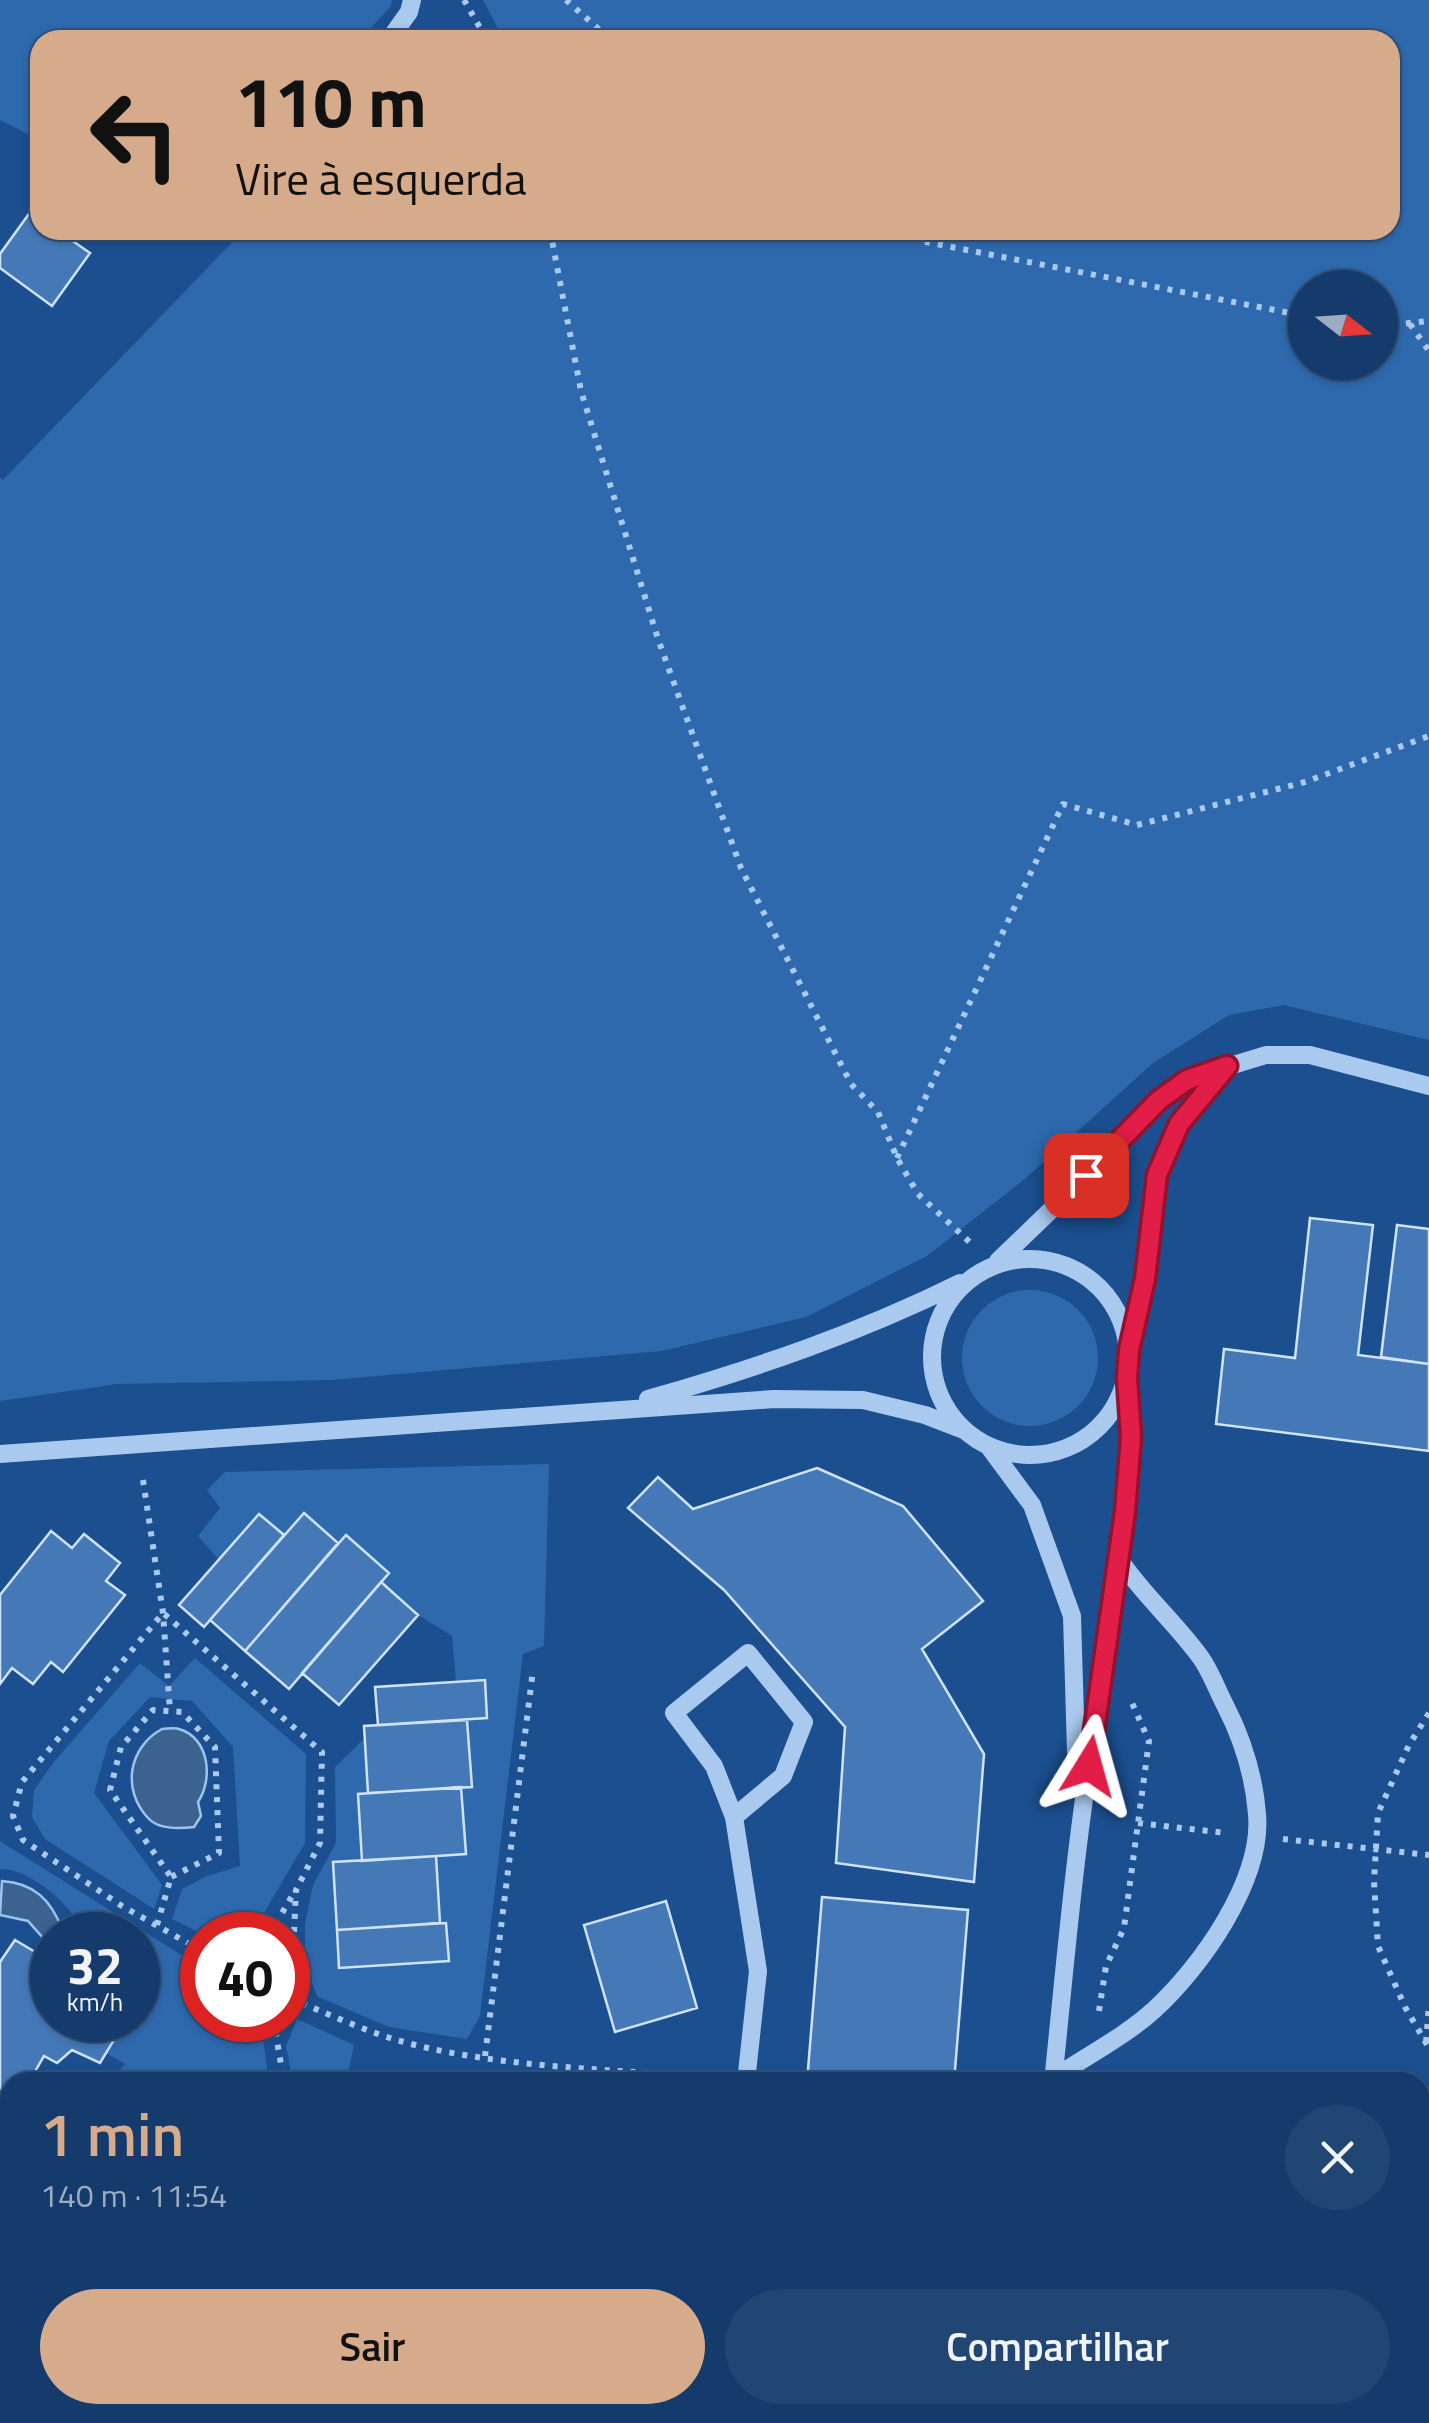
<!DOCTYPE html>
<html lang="pt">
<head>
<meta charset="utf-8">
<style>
  body { margin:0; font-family:"Titillium Web",sans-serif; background:#214673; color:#f1f3f6; height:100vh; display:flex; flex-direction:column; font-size:38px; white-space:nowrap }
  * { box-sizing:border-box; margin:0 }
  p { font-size:32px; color:#9dadc1 }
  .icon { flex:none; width:55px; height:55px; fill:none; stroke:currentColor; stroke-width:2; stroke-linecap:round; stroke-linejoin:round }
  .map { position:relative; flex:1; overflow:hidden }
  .panel { position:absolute; left:0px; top:2072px; width:1430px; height:352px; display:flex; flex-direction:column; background:#143b6b; border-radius:30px 30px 0 0; box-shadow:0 2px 8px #0004,0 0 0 2px #33557e }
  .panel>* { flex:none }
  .hud { position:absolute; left:30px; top:30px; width:1370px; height:210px; border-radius:30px; box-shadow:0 2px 8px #0004,0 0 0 2px #33557e; background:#d6ab8b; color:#111; overflow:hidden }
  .needle { width:65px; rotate:107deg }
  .buttons { position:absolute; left:1288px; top:270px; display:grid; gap:20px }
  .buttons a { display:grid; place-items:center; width:110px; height:110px; border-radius:50%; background:#143b6b; box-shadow:0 2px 8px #0004,0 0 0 2px #33557e; font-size:50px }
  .speed { position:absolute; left:30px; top:1912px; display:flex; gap:20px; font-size:50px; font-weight:700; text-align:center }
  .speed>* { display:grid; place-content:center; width:130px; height:130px; border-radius:50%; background:#143b6b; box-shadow:0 2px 8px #0004,0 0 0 2px #33557e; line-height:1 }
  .speed small { font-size:25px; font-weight:400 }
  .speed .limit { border:15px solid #d22; background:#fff; color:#111 }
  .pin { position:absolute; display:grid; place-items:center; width:85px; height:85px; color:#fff; margin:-42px; border-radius:20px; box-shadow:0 5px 15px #0006 }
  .me { position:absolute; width:110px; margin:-55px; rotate:8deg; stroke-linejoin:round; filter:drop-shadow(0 0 8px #0008) }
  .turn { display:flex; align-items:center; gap:35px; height:210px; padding:0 40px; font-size:45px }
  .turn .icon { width:130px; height:130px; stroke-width:2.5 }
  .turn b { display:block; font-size:70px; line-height:85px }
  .round { display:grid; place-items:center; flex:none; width:105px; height:105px; border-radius:52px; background:#214673 }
  .overview { display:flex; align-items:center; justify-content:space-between; height:170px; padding:0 40px }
  h1 { font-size:60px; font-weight:600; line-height:75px; color:#d6ab8b }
  .action { display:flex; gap:20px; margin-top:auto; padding:20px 40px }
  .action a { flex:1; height:115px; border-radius:60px; background:#d6ab8b; color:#111; font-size:40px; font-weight:600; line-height:115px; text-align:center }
  .action a+a { background:#214673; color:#f1f3f6 }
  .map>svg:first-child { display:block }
</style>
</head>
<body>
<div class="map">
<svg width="1429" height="2423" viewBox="0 0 1429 2423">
  <rect width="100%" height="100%" fill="#1b4f8f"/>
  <path fill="#2e69ad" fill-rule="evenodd" d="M0 0H392L391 6 360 40H40V140L0 120Z
    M483 0H1429V1040L1284 1005 1229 1015 1153 1063 1026 1178 927 1256 806 1317 662 1351 332 1380 117 1384 0 1401V478L3 480 244 230H1390V40H456L502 36ZM1305 288H1380V362H1305Z
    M962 1358a68 68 0 1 1 136 0a68 68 0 1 1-136 0Z
    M549 1464 544 1646 523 1654 480 2016 467 2039 389 2027 318 1997 305 1968V1924L313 1885 336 1843 335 1767 365 1738 368 1793 358 1795 362 1861 333 1863 339 1968 449 1961 446 1923H440L436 1856 466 1854 461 1787 472 1786 467 1720 487 1718 485 1680 456 1682 452 1636 418 1615 381 1582 389 1572 347 1535 338 1543 304 1513 284 1535 259 1514 219 1560 198 1536 220 1508 207 1490 225 1472Z
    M195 1658 306 1754 305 1843 251 1935H204L172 1919 182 1889 207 1876 240 1866 233 1747 192 1701 150 1697 109 1741 94 1793 162 1885 154 1909 45 1839 32 1817 34 1790 53 1763 140 1663 169 1686Z
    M0 1841 202 1968V2020H264L261 2025 269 2082H108L125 2064 103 2051 126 2020H138L140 2006 138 1979 151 1969 138 1953V1935H73L79 1922C62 1899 30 1869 0 1869Z
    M297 2019 354 2045 346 2082H293L286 2046Z
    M298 2415H544L543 2423H297Z
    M1166 2415H1315L1314 2423H1165Z"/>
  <path fill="#3c6290" stroke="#9cc4f0" stroke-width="2.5" d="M162 1729C168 1729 174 1727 179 1729 210 1738 213 1780 198 1802L201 1816 194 1827C179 1829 159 1830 148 1818 121 1789 129 1747 162 1729Z
    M2 1881C34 1883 51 1900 62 1929L58 1935H52V1940L44 1939 28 1921 0 1915Z"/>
  <path fill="#4478b7" stroke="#cfe3fa" stroke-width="2.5" d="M31 211 40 218V230H57L90 253 52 306 0 268V254Z
    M1310 1218 1373 1225 1358 1355 1429 1364V1451L1216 1424 1224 1349 1295 1358Z
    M1397 1225 1429 1229V1364L1381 1357Z
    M817 1468 903 1506 983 1601 922 1649 984 1754 974 1882 836 1863 845 1727 724 1590 628 1508 658 1477 693 1509Z
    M304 1513 338 1543 245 1651 210 1620Z
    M259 1514 284 1535 204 1627 179 1605Z
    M51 1531 72 1548 84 1534 120 1563 106 1581 125 1595 63 1672 51 1662 33 1684 12 1668 0 1684V1595Z
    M346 1535 389 1573 289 1689 245 1651Z
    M381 1582 418 1615 339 1705 302 1673Z
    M485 1680 487 1718 378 1725 375 1687Z
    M467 1720 472 1787 368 1793 364 1726Z
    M461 1787 466 1854 362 1861 358 1794Z
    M436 1856 440 1923 337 1930 333 1862Z
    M822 1897 968 1910 954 2082H807Z
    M666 1901 697 2008 615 2032 584 1925Z
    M446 1923 449 1961 339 1968 337 1930Z
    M15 1940 52 1962V2020H126L100 2063 72 2050 57 2063 44 2056 29 2082H10L8 2119 0 2114V1962Z
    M138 1953 151 1969 138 1979Z
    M0 2172 10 2177V2346L0 2343Z
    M1420 2281 1429 2282V2423H1356L1357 2415H1420Z
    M10 2368V2415H13L7 2423H0V2383Z
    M50 2415H238L248 2423H44Z
    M555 2415H685L684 2423H554Z"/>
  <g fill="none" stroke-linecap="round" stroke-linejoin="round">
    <path stroke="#a9c9ee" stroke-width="6" stroke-dasharray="5 8" stroke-linecap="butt" d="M464 0 487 40
      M566 0 611 40
      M550 230 581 391 658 639 741 868 851 1084 878 1112 897 1158 918 1194 975 1247
      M902 230 921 241 1305 316
      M1410 324 1429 351
      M1380 326 1429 321
      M897 1158 1063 804 1137 825 1305 782 1429 736
      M143 1480 163 1613 170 1711
      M1429 1713 1409 1745 1378 1813 1374 1882 1378 1946 1405 2007 1429 2048
      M1138 1823 1226 1833
      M1283 1839 1429 1855
      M157 1925 171 1877 110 1790 121 1747 153 1710 182 1712 215 1747 219 1853 171 1877
      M269 1935 295 1891
      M202 1951 122 1906 23 1840 13 1816 22 1782 163 1613 322 1752 320 1843 296 1890 291 1998 288 2007
      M290 1998C323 2012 356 2027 390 2038 487 2068 615 2069 717 2078
      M1099 2011 1106 1966 1124 1928 1149 1741 1132 1703
      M282 2020 276 2035 284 2082
      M1426 2042 1429 2005
      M485 2056 533 1670
      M0 2406 10 2391
      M32 2423 34 2420
      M288 2423 289 2415"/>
    <path stroke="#a9c9ee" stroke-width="18" d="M389 40 409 12 412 0
      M932 1357a98 98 0 1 1 196 0a98 98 0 1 1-196 0Z
      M998 1261 1109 1154 1159 1100 1187 1079 1266 1055H1310L1429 1086
      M1130 1345 1145 1279 1157 1175 1179 1124 1227 1065
      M648 1399C757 1368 859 1333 960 1283
      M989 1447 1032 1505 1072 1616 1077 1785
      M0 1454 774 1399 863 1400 925 1415 964 1430
      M734 1817 783 1776 804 1722 748 1653 674 1713 714 1766 734 1817 758 1971 746 2082
      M1054 2078C1088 2055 1124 2037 1154 2010 1201 1967 1263 1880 1257 1814 1254 1775 1243 1740 1225 1705 1217 1690 1211 1672 1201 1658 1176 1623 1143 1595 1119 1559
      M1053 2082C1064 1976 1073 1870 1089 1764 1108 1637 1136 1508 1127 1378
      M709 2423 710 2415
      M1017 2423 1018 2415"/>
  </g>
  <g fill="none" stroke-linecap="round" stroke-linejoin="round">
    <defs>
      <path id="route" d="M1086 1175 1159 1100 1187 1080 1227 1066 1179 1124 1157 1175 1145 1279 1129 1350 1127 1378 1131 1437 1125 1512 1089 1766"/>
    </defs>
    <use href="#route" stroke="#92132f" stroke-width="25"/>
    <use href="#route" stroke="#e11d48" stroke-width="18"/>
  </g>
</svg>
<div class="buttons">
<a><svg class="needle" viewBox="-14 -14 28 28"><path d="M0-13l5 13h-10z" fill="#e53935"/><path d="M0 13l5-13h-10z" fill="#9dadc1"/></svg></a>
</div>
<div class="speed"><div>32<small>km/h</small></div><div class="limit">40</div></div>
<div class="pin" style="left:1086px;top:1175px;background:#d93025"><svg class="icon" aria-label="arrive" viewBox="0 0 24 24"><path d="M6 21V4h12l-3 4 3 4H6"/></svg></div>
<svg class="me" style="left:1089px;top:1766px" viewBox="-20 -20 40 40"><path d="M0-17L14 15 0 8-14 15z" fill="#e11d48" stroke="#fff" stroke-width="4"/></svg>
<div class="hud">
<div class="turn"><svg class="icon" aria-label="left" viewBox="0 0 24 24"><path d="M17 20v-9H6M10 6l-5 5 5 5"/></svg><div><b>110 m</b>Vire à esquerda</div></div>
</div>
<section class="panel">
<div class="overview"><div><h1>1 min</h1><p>140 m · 11:54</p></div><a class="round"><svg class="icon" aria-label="close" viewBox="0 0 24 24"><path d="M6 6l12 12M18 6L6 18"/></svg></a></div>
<div class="action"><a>Sair</a><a>Compartilhar</a></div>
</section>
</div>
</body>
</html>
